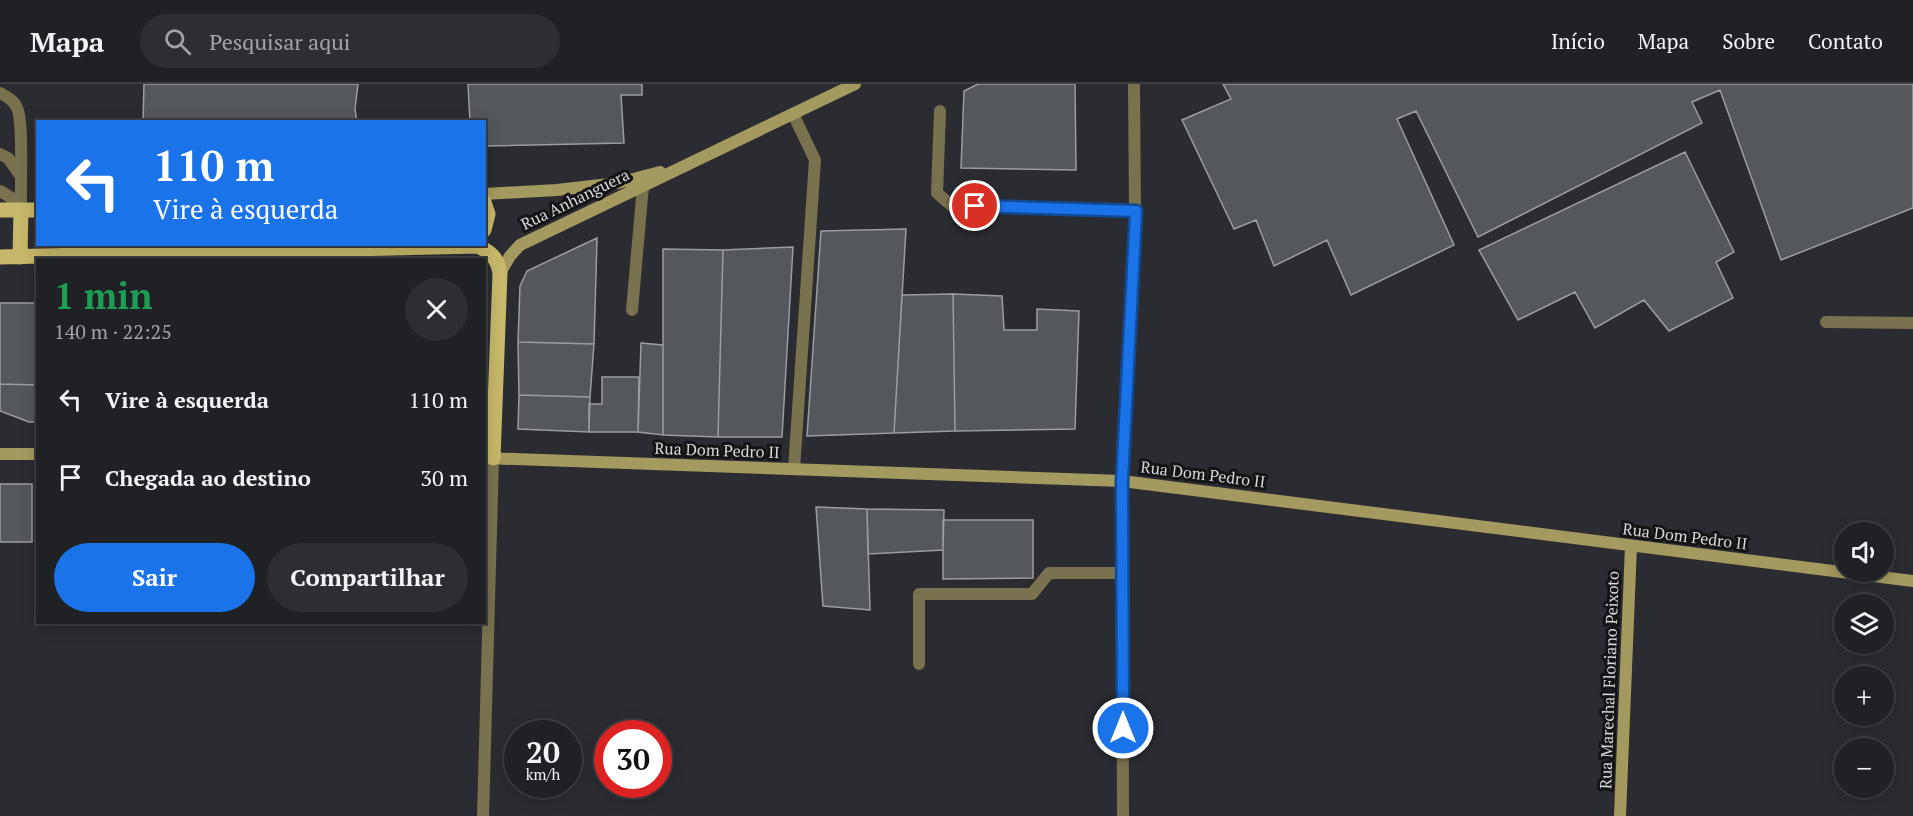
<!DOCTYPE html>
<html lang="pt">
<head>
<meta charset="utf-8">
<style>
  body { margin:0; font-family:"PT Serif",serif; background:#2d2e32; color:#f1f3f6; height:100vh; display:flex; flex-direction:column; font-size:22px; white-space:nowrap }
  * { box-sizing:border-box; margin:0 }
  p { font-size:20px; color:#a2a3a7 }
  .icon { flex:none; width:33px; height:33px; fill:none; stroke:currentColor; stroke-width:2; stroke-linecap:round; stroke-linejoin:round }
  .map { position:relative; flex:1; overflow:hidden }
  .drawer { position:absolute; left:36px; top:174px; width:450px; height:366px; display:flex; flex-direction:column; background:#202125; border-radius:0px; box-shadow:0 3px 15px #0003,0 0 0 2px #3d3e42 }
  .drawer>* { flex:none }
  .top-card { position:absolute; left:36px; top:36px; width:450px; height:126px; border-radius:0px; box-shadow:0 3px 15px #0003,0 0 0 2px #3d3e42; background:#1a73e8; color:#fff; overflow:hidden }
  .buttons { position:absolute; left:1834px; top:438px; display:grid; gap:12px }
  .buttons a { display:grid; place-items:center; width:60px; height:60px; border-radius:50%; background:#202125; box-shadow:0 3px 15px #0003,0 0 0 2px #3d3e42; font-size:30px }
  .speed { position:absolute; left:504px; top:636px; display:flex; gap:12px; font-size:30px; font-weight:700; text-align:center }
  .speed>* { display:grid; place-content:center; width:78px; height:78px; border-radius:50%; background:#202125; box-shadow:0 3px 15px #0003,0 0 0 2px #3d3e42; line-height:1 }
  .speed small { font-size:15px; font-weight:400 }
  .speed .limit { border:9px solid #d22; background:#fff; color:#111 }
  .pin { position:absolute; display:grid; place-items:center; width:51px; height:51px; color:#fff; margin:-26px; border:3px solid #fff; border-radius:50%; box-shadow:0 2px 6px #0007 }
  .me { position:absolute; width:66px; margin:-33px; rotate:0deg; stroke-linejoin:round; filter:drop-shadow(0 0 4px #0008) }
  .turn { display:flex; align-items:center; gap:21px; height:126px; padding:0 18px; font-size:27px }
  .turn .icon { width:78px; height:78px; stroke-width:2.5 }
  .turn b { display:block; font-size:42px; line-height:51px }
  .round { display:grid; place-items:center; flex:none; width:63px; height:63px; border-radius:32px; background:#2d2e32 }
  .head { display:flex; align-items:center; justify-content:space-between; height:102px; padding:0 18px }
  h1 { font-size:36px; font-weight:600; line-height:45px; color:#1e9e55 }
  .cta { display:flex; gap:12px; margin-top:auto; padding:12px 18px }
  .cta a { flex:1; height:69px; border-radius:36px; background:#1a73e8; color:#fff; font-size:24px; font-weight:600; line-height:69px; text-align:center }
  .cta a+a { background:#2d2e32; color:#f1f3f6 }
  ul { padding:0; list-style:none }
  li { display:flex; align-items:center; gap:18px; height:78px; padding:0 18px }
  li div { flex:1 }
  li b { display:block; font-size:22px }
  li em { font-style:normal }
  header { display:flex; align-items:center; gap:36px; box-sizing:border-box; height:84px; padding:0 30px; background:#202125; border-bottom:2px solid #3d3e42 }
  header strong { font-size:28px }
  nav { display:flex; gap:33px; margin-inline-start:auto; font-size:21px }
  .search { width:420px; height:54px; background:#2d2e32; display:flex; align-items:center; gap:15px; box-sizing:border-box; padding:0 21px; border-radius:33px; color:#a2a3a7; font-size:22px }
  .map>svg:first-child { display:block }
</style>
</head>
<body>
<header>
<strong>Mapa</strong>
<div class="search"><svg class="icon" aria-label="search" viewBox="0 0 24 24"><circle cx="10" cy="10" r="6"/><path d="M15 15l6 6"/></svg>Pesquisar aqui</div>
<nav><a>Início</a><a>Mapa</a><a>Sobre</a><a>Contato</a></nav>
</header>
<div class="map">
<svg width="1913" height="732" viewBox="0 0 1913 732">
  <rect width="100%" height="100%" fill="#2a2c31"/>
  <path fill="#54575c" stroke="#9b9da3" stroke-width="1.5" d="M144 0H358L355 25 357 38H143Z
    M468 0H642V11H621L624 59 484 62V38H470Z
    M978 0H1075L1076 86 961 84 964 7Z
    M1223 0H1913V124L1781 176 1720 6 1692 18 1702 39 1478 153 1416 27 1397 35 1454 161 1351 211 1327 156 1274 182 1256 136 1234 145 1182 36 1231 15Z
    M1685 68 1734 168 1716 178 1733 214 1669 247 1644 216 1595 244 1575 208 1518 236 1479 166Z
    M906 145 894 349 807 352 821 147Z
    M597 154 594 260 518 258 520 202 527 187Z
    M793 163 782 353H718L723 166Z
    M663 165 723 166 718 353 663 351Z
    M953 210 1002 212 1004 246H1037V225L1079 227 1075 345 955 347Z
    M953 210 955 347 894 349 902 211Z
    M0 219H38V301L0 300Z
    M518 258 594 260 590 313 519 311Z
    M641 259 663 261V351L638 348Z
    M602 293H639L638 348H589V320H602Z
    M0 300 38 301V338H29L0 327Z
    M519 311 590 313 589 348 518 345Z
    M0 400H32V458H0Z
    M816 423 867 425 870 526 823 522Z
    M867 425 944 426 943 466 868 470Z
    M943 436H1033V494L943 495Z"/>
  <g fill="none" stroke-linecap="round" stroke-linejoin="round">
    <path stroke="#79724e" stroke-width="12" d="M0 9C7 13 14 16 17 24 24 37 20 107 21 126
      M940 27 937 109 952 122 1135 127
      M793 30 815 76 794 385
      M0 70 8 74 20 91
      M0 107 10 113 21 126
      M632 226 643 102
      M919 580V510H1032L1049 489H1122"/>
    <path stroke="#79724e" stroke-width="12" d="M1826 238 1913 239
      M483 732 493 374
      M1123 732 1122 397 1135 127 1134 0"/>
    <path stroke="#a4995e" stroke-width="12" d="M484 110 557 106 618 99 660 88
      M500 189 510 172 520 161 855 0
      M0 370H38
      M484 374 1122 397 1913 497
      M1620 732 1631 462"/>
    <path stroke="#c6b76a" stroke-width="15" d="M484 118 488 130 484 146
      M0 126H38
      M0 173 478 162C492 169 497 174 500 189L493 374
      M20 173 21 126"/>
  </g>
  <g fill="none" stroke-linecap="round" stroke-linejoin="round">
    <defs>
      <path id="route" d="M975 122 1136 127 1122 397 1123 644"/>
    </defs>
    <use href="#route" stroke="#114b97" stroke-width="15"/>
    <use href="#route" stroke="#1a73e8" stroke-width="10"/>
  </g>
  <g text-anchor="middle" dominant-baseline="central" stroke-width="6" stroke-linejoin="round" paint-order="stroke">
    <g font-size="16" fill="#d7d8db" stroke="#141417">
      <text transform="translate(575 115) rotate(-26)">Rua Anhanguera</text>
      <text transform="translate(717 366) rotate(2)">Rua Dom Pedro II</text>
      <text transform="translate(1203 390) rotate(7)">Rua Dom Pedro II</text>
      <text transform="translate(1685 452) rotate(7)">Rua Dom Pedro II</text>
      <text transform="translate(1609 596) rotate(-88)">Rua Marechal Floriano Peixoto</text>
    </g>
  </g>
</svg>
<div class="buttons">
<a><svg class="icon" aria-label="sound" viewBox="0 0 24 24"><path d="M4 9h4l5-4v14l-5-4H4zM17 9q2 3 0 6"/></svg></a>
<a><svg class="icon" aria-label="layers" viewBox="0 0 24 24"><path d="M12 4l9 5-9 5-9-5zM3 14l9 5 9-5"/></svg></a>
<a>+</a>
<a>−</a>
</div>
<div class="speed"><div>20<small>km/h</small></div><div class="limit">30</div></div>
<div class="pin" style="left:975px;top:122px;background:#d93025"><svg class="icon" aria-label="arrive" viewBox="0 0 24 24"><path d="M6 21V4h12l-3 4 3 4H6"/></svg></div>
<svg class="me" style="left:1123px;top:644px" viewBox="-20 -20 40 40"><circle r="17" fill="#1a73e8" stroke="#fff" stroke-width="3"/><path d="M0-11L8 9 0 5-8 9z" fill="#fff"/></svg>
<div class="top-card">
<div class="turn"><svg class="icon" aria-label="left" viewBox="0 0 24 24"><path d="M17 20v-9H6M10 6l-5 5 5 5"/></svg><div><b>110 m</b>Vire à esquerda</div></div>
</div>
<section class="drawer">
<div class="head"><div><h1>1 min</h1><p>140 m · 22:25</p></div><a class="round"><svg class="icon" aria-label="close" viewBox="0 0 24 24"><path d="M6 6l12 12M18 6L6 18"/></svg></a></div>
<ul>
<li><svg class="icon" aria-label="left" viewBox="0 0 24 24"><path d="M17 20v-9H6M10 6l-5 5 5 5"/></svg><div><b>Vire à esquerda</b></div><em>110 m</em></li>
<li><svg class="icon" aria-label="arrive" viewBox="0 0 24 24"><path d="M6 21V4h12l-3 4 3 4H6"/></svg><div><b>Chegada ao destino</b></div><em>30 m</em></li>
</ul>
<div class="cta"><a>Sair</a><a>Compartilhar</a></div>
</section>
</div>
</body>
</html>
